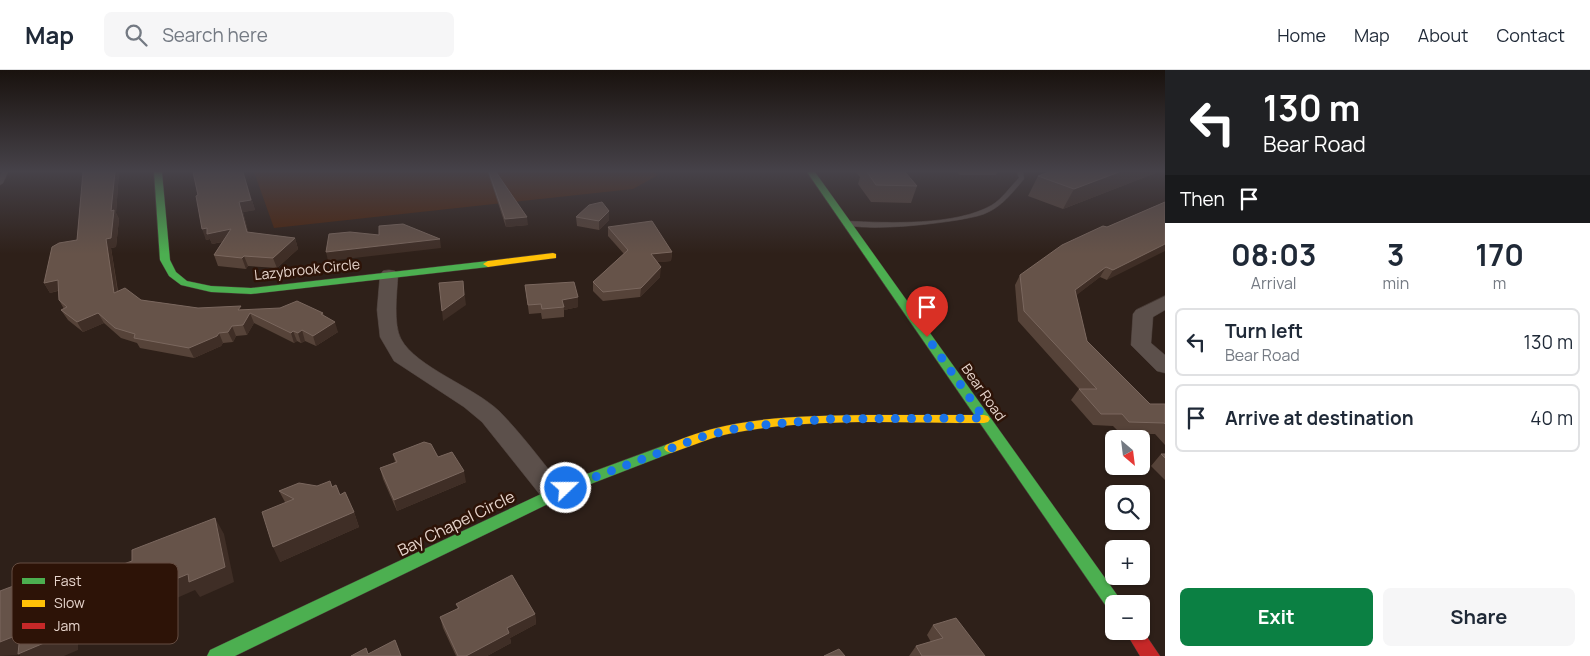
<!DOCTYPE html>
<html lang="en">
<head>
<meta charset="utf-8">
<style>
  body { margin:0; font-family:Manrope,sans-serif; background:#f6f6f7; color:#1f2937; height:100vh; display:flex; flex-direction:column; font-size:19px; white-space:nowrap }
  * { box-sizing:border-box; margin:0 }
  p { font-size:16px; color:#747a83 }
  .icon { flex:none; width:28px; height:28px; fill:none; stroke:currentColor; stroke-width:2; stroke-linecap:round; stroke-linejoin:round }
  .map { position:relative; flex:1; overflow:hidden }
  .side { display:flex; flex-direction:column; background:#fff; width:425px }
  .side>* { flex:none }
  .guide { background:#202124; color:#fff; overflow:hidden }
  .needle { width:32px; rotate:152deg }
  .buttons { position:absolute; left:1105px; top:360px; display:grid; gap:10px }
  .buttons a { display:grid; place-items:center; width:45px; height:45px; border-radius:8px; background:#fff; box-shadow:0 1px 4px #0004; font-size:25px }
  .pin { position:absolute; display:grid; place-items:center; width:42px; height:42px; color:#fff; margin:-51px -21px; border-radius:50% 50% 50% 0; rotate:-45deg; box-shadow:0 0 5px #0007 }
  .pin .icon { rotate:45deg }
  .me { position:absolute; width:55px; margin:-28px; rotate:68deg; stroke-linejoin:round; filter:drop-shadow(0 0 4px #0008) }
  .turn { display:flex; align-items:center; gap:18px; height:105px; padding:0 15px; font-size:22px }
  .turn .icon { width:65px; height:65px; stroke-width:2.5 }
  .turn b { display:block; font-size:35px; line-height:42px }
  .then { display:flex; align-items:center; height:48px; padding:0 15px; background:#0003; gap:10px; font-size:19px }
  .eta { display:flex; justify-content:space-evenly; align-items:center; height:85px; text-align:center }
  .eta b { font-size:30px; font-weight:700; line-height:35px }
  .primary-button { display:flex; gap:10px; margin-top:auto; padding:10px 15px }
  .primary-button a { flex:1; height:58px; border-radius:8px; background:#0b8043; color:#fff; font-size:20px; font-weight:700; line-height:58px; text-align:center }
  .primary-button a+a { background:#f6f6f7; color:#1f2937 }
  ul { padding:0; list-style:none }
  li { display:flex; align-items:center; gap:15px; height:68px; margin:0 10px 8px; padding:0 5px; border:2px solid #e0e1e3; border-radius:8px }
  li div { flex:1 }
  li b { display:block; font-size:19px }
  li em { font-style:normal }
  header { display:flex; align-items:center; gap:30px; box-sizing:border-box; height:70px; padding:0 25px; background:#fff; border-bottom:1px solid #e0e1e3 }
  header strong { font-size:24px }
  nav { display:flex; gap:28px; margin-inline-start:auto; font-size:18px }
  .search { width:350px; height:45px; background:#f6f6f7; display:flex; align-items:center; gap:12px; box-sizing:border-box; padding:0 18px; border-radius:8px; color:#747a83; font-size:19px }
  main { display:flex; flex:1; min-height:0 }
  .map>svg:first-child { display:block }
</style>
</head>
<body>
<header>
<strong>Map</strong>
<div class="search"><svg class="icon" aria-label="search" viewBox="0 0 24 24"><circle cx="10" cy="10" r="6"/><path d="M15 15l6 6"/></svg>Search here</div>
<nav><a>Home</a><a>Map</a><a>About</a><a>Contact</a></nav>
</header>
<main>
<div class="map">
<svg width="1165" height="586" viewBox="0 0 1165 586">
  <rect width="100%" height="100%" fill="#2e2019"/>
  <path fill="#4b230c" d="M254 102H653L658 105 633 119 274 158Z"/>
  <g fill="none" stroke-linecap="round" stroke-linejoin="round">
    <defs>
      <path id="lane" d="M2 102H8L3 113 0 115V106Z
        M1017 102H1023L1024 109C1012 123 1002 137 984 144 964 152 859 164 843 153L847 151C888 153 956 156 992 135 1002 129 1010 117 1019 108Z"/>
      <path id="street" d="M389 200 395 201 398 205C397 223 393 254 401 269 416 297 474 317 499 341 522 364 542 392 563 417L567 424 563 431 554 435 545 431 482 352 464 337 394 291 380 267 377 240 380 205 383 201Z
        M1165 226V240L1153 247 1151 273 1165 285V303L1157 301 1131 275 1133 244 1136 240Z"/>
      <path id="fast" d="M154 102H162L170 190 176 202 187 211 211 216 251 218 488 191 493 194 488 197 251 224 211 222 181 215 169 206 160 190Z
        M807 102H815L1120 529 1122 534H1114V542L1108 539Z
        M671 373 676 375 678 378 676 381 583 417 235 586H207L210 580 573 409Z"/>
      <path id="slow" d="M553 183 556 184V188L488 197 483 194 488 191Z
        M864 345H984L988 346 990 349 988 352 984 353C901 353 815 347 733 363 711 367 692 376 671 383L666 381 664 378 666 375C686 367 705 360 725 356 770 346 818 346 864 345Z"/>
      <path id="jam" d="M1141 558 1160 586H1140L1125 561H1141Z"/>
    </defs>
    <use href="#lane" stroke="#483b36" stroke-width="1"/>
    <use href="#street" stroke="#483b36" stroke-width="1"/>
    <use href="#fast" stroke="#483b36" stroke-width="1"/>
    <use href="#slow" stroke="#483b36" stroke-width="1"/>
    <use href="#jam" stroke="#483b36" stroke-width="1"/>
    <use href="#lane" fill="#5c504b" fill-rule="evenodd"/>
    <use href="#street" fill="#5c504b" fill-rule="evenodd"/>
    <use href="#fast" fill="#4caf50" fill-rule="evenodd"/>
    <use href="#slow" fill="#ffc107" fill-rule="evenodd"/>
    <use href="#jam" fill="#c62828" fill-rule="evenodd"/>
  </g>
  <path fill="#564339" d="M82 102H119L116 143 119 149 116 177 111 178 118 221 141 230 198 238 323 243 324 246 338 262 316 276 305 271 301 273 297 271 294 273 254 253 247 265 236 266 233 272 223 273 221 276 194 288 140 278 137 273 121 268 104 253 83 262 68 250 61 240 64 239 59 230 58 221 50 223 44 213 77 170 83 104Z
    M193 102H243L255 140 243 142 248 162 295 168 298 179 277 198 248 196 246 199 218 196 214 185 222 172 212 174 210 169 206 170Z
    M488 102H496L528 155 506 157 489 106Z
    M856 102H905L917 116 911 133 871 132 858 114 860 107Z
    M957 102H997L996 105H960Z
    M1049 102H1158L1063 139 1028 126 1038 106Z
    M1165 132 1107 210 1100 207 1076 225 1087 271 1150 334H1165V375L1155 364H1121L1113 356 1093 355 1071 330 1079 319 1018 251 1015 215 1020 205 1107 157Z
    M576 147 609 150 599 160 577 156Z
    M608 157 672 182 671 191 657 192 660 207 640 227 603 231 593 221V212L624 184 608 166Z
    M525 215 578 237 564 240V247L542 249 541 243 529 244Z
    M393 384 438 387 466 412 397 441 383 409 380 398 395 392Z
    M1161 384H1165V410L1151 396Z
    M317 416 332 417 354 442 359 457 280 492 285 432 279 421Z
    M456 534 535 544 536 554 510 568 511 573 487 586H456L443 558 440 547 458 539Z
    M933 555 985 586H909L916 576 931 572 927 565Z"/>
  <path fill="#3f2e26" d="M115 102H119L116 143 119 149 116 177 111 178 119 233 114 223 106 169 111 141Z
    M243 102 255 140 243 142 251 172 247 162 239 132Z
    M1119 102H1158L1063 139 1074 119Z
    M609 141V150L599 160V151Z
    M527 147 528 155 506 157 505 149Z
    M207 158 231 159 235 169 212 174 210 169 206 170 202 159Z
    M295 168 298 179 277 198 273 188Z
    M440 169 441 178 328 191 326 182Z
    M1165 174V181L1107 210 1113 200Z
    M672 182 671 191 650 193 651 184Z
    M244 186 248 196 246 199 242 188Z
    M661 197 660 207 640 227 641 218Z
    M1106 197 1100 207 1069 231 1075 220Z
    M58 210 63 219 50 223 44 213Z
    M463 211 466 235 443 251 442 241Z
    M578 227V237L564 240 562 230Z
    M98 243 104 253 83 262 77 252Z
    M250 243 254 253 247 265 243 255Z
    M335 252 338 262 316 276 313 266Z
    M232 256 236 266 233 272 228 262Z
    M302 260 305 271 301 273 298 263Z
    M293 261 297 271 294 273 291 263Z
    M219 263 223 273 221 276 194 288 189 278Z
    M464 401 466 412 397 441 394 430Z
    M354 442 359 457 280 492 273 477Z
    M215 448 224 464 234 512 200 527 195 520 147 541 138 530 123 535 110 520Z
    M64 505 78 520V580L64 586H20V585L0 586V572L20 564Z
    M24 512 39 527 23 521Z
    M535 544 536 554 510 568 511 573 487 586H466L507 558Z"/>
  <path fill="#665349" stroke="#7a675e" d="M83 102H115L111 141 114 140 111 168 106 169 114 223 125 218 141 230 198 238 241 236 238 240 280 238 297 231 323 243 321 244 335 252 313 266 302 260 298 263 293 261 291 263 250 243 243 255 232 256 228 262 219 263 217 266 189 278 134 268 135 264 115 258 98 243 77 252 61 240 67 237 59 230 58 210 44 213 52 177 59 173 77 170Z
    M193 102H243L251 130 239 132 247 162 295 168 273 188 244 186 242 188 214 185 231 159 207 164V158L202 159 196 126 198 125Z
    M489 102H496L527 147 505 149Z
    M867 102H905L917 116 876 115Z
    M1049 102H1119L1074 119 1038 106Z
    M602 132 609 141 599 151 576 147 589 135Z
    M1165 132V174L1113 200 1106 197 1075 220 1087 271 1150 334H1165V354L1164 353 1129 352 1122 344H1101L1079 319H1097L1024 241 1020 205 1062 175 1103 156 1107 157Z
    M652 151 672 182 651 184 661 197 641 218 603 222 593 212 628 180 608 157Z
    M403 154 440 169 326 182 329 164 350 162 379 165V156Z
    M463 211 464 225 442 241 439 213Z
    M574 212 578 227 562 230 564 237 542 239 541 234 528 235 525 215Z
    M424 372 431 374 438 387 452 382 464 401 394 430 380 398 397 392 393 384Z
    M1161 384H1165V388Z
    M330 411 332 417 336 415 340 425 345 422 354 442 273 477 262 442 294 429 279 421 299 413 317 416Z
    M215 448 225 497 189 512 188 504 135 526 134 512 110 520V499L132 491V480Z
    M64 505 63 565 18 584 20 564 0 572V521L24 512 23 521Z
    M512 505 535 544 507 558 509 563 466 586H458L440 547 459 538 456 534Z
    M956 548 985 586H922L916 576 943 568 933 555Z
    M395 570 401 586H351L366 578 368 584Z
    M839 579 845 586H824Z"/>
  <linearGradient id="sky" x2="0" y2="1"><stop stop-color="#19120e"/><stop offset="0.55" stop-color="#464249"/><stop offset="1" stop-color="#464249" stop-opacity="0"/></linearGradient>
  <rect width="1165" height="184" fill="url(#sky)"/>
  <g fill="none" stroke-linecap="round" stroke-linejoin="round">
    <path stroke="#1a73e8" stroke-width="9" stroke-dasharray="0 16.2" d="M566 418 701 367 742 357 828 349 984 348 927 267"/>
  </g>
  <g text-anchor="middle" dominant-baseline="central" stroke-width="5" stroke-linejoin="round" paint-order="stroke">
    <g font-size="14" fill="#e7d5cd" stroke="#2d1307">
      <text transform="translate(307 199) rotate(-6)">Lazybrook Circle</text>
      <text transform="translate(984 322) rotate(55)">Bear Road</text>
    </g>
    <g font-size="16" fill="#e7d5cd" stroke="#2d1307">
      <text transform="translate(456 453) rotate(-26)">Bay Chapel Circle</text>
    </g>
  </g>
  <rect x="12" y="493" width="166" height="81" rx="8" fill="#2d1307" stroke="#654d42" stroke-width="1"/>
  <rect x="22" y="508" width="23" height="6" fill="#4caf50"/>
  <rect x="22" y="530" width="23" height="7" fill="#ffc107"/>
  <rect x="22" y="553" width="23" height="6" fill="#c62828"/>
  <g font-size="14" fill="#e7d5cd">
    <text x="54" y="516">Fast</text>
    <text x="54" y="538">Slow</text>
    <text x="54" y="561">Jam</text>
  </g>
</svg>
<div class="buttons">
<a><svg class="needle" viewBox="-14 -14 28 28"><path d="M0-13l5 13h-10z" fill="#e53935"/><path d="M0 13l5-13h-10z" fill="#747a83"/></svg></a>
<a><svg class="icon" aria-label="search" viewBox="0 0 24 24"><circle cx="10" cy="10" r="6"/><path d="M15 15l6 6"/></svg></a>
<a>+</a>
<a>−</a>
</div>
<div class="pin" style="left:927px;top:267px;background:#d93025"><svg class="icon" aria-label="arrive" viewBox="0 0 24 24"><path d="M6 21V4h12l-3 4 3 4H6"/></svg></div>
<svg class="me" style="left:566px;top:418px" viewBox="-20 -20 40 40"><circle r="17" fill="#1a73e8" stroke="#fff" stroke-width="3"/><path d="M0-11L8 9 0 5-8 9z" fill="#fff"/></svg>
</div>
<section class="side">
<div class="guide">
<div class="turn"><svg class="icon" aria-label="left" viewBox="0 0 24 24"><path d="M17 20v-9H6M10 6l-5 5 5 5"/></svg><div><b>130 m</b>Bear Road</div></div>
<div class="then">Then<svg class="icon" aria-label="arrive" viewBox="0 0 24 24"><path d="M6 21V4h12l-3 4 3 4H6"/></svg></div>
</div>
<div class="eta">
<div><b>08:03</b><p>Arrival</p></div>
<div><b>3</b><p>min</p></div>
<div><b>170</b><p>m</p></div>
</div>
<ul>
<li><svg class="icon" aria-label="left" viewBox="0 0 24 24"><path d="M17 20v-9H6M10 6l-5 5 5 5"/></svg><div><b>Turn left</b><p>Bear Road</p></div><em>130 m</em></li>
<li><svg class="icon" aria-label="arrive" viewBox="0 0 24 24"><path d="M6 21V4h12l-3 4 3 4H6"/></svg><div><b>Arrive at destination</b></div><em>40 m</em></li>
</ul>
<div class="primary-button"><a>Exit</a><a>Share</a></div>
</section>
</main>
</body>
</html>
